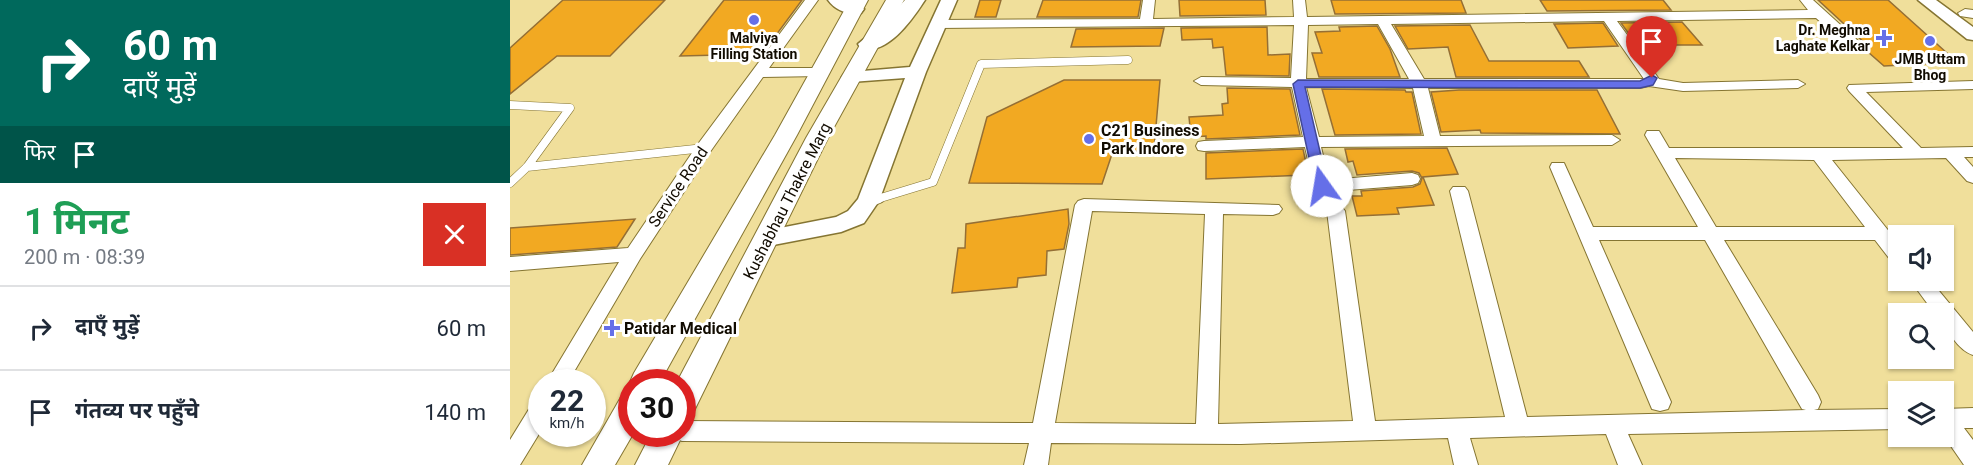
<!DOCTYPE html>
<html lang="hi">
<head>
<meta charset="utf-8">
<style>
  body { margin:0; font-family:Roboto,"Noto Sans Devanagari",sans-serif; background:#f2f2f3; color:#1f2937; height:100vh; display:flex; flex-direction:column; font-size:22px; white-space:nowrap }
  * { box-sizing:border-box; margin:0 }
  p { font-size:20px; color:#747a83 }
  .icon { flex:none; width:33px; height:33px; fill:none; stroke:currentColor; stroke-width:2; stroke-linecap:round; stroke-linejoin:round }
  .map { position:relative; flex:1; overflow:hidden }
  .drawer { display:flex; flex-direction:column; background:#fff; width:510px }
  .drawer>* { flex:none }
  .top-card { background:#00695c; color:#fff; overflow:hidden }
  .fabs { position:absolute; left:1378px; top:225px; display:grid; gap:12px }
  .fabs a { display:grid; place-items:center; width:66px; height:66px; border-radius:0px; background:#fff; box-shadow:0 2px 4px #0004; font-size:30px }
  .speed { position:absolute; left:18px; top:369px; display:flex; gap:12px; font-size:30px; font-weight:700; text-align:center }
  .speed>* { display:grid; place-content:center; width:78px; height:78px; border-radius:50%; background:#fff; box-shadow:0 2px 4px #0004; line-height:1 }
  .speed small { font-size:15px; font-weight:400 }
  .speed .limit { border:9px solid #d22; background:#fff; color:#111 }
  .pin { position:absolute; display:grid; place-items:center; width:51px; height:51px; color:#fff; margin:-62px -26px; border-radius:50% 50% 50% 0; rotate:-45deg; box-shadow:0 0 6px #0007 }
  .pin .icon { rotate:45deg }
  .me { position:absolute; width:66px; margin:-33px; rotate:347deg; stroke-linejoin:round; filter:drop-shadow(0 0 4px #0008) }
  .turn { display:flex; align-items:center; gap:21px; height:126px; padding:0 24px; font-size:27px }
  .turn .icon { width:78px; height:78px; stroke-width:2.5 }
  .turn b { display:block; font-size:42px; line-height:51px }
  .then { display:flex; align-items:center; height:57px; padding:0 24px; background:#0003; gap:12px; font-size:22px }
  .round { display:grid; place-items:center; flex:none; width:63px; height:63px; border-radius:0px; background:#f2f2f3 }
  .head { display:flex; align-items:center; justify-content:space-between; height:102px; padding:0 24px }
  h1 { font-size:36px; font-weight:700; line-height:45px; color:#1e9e55 }
  ul { padding:0; list-style:none }
  li { display:flex; align-items:center; gap:18px; height:84px; padding:0 24px; border-top:2px solid #e0e1e3 }
  li div { flex:1 }
  li b { display:block; font-size:22px }
  li em { font-style:normal }
  main { display:flex; flex:1; min-height:0 }
  .map>svg:first-child { display:block }
</style>
</head>
<body>
<main>
<section class="drawer">
<div class="top-card">
<div class="turn"><svg class="icon" aria-label="right" viewBox="0 0 24 24"><path d="M7 20v-9h11M14 6l5 5-5 5"/></svg><div><b>60 m</b>दाएँ मुड़ें</div></div>
<div class="then">फिर<svg class="icon" aria-label="arrive" viewBox="0 0 24 24"><path d="M6 21V4h12l-3 4 3 4H6"/></svg></div>
</div>
<div class="head"><div><h1>1 मिनट</h1><p>200 m · 08:39</p></div><a class="round" style="background:#d93025;color:#fff"><svg class="icon" aria-label="close" viewBox="0 0 24 24"><path d="M6 6l12 12M18 6L6 18"/></svg></a></div>
<ul>
<li><svg class="icon" aria-label="right" viewBox="0 0 24 24"><path d="M7 20v-9h11M14 6l5 5-5 5"/></svg><div><b>दाएँ मुड़ें</b></div><em>60 m</em></li>
<li><svg class="icon" aria-label="arrive" viewBox="0 0 24 24"><path d="M6 21V4h12l-3 4 3 4H6"/></svg><div><b>गंतव्य पर पहुँचे</b></div><em>140 m</em></li>
</ul>
</section>
<div class="map">
<svg width="1463" height="465" viewBox="0 0 1463 465">
  <rect width="100%" height="100%" fill="#f0df9b"/>
  <path fill="#f2a922" stroke="#956f35" stroke-width="1.5" d="M53 0H155L100 56H47L0 94V48Z
    M214 0H292L252 54 170 56Z
    M470 0H491L486 17H465Z
    M533 0H631L628 17H527Z
    M669 0H755L756 15 670 16Z
    M821 0H951L956 13 825 14Z
    M1030 0H1153L1161 10 1037 11Z
    M1308 0H1378L1447 62 1374 66 1358 52 1359 47Z
    M1172 22 1192 45H1127L1111 23Z
    M1093 23 1108 46 1058 48 1044 24Z
    M960 25 979 61H1069L1079 77H946L938 47 898 49 885 26Z
    M867 26 880 49 890 77H809L802 53H812L805 32 830 31 829 27Z
    M757 27 758 55 780 54 779 76 716 75 713 47 703 48 702 39 672 40 671 28Z
    M654 28 650 46 561 47 566 29Z
    M554 80H650L644 149 602 154 592 184 459 183 477 117Z
    M717 88 780 89 790 135 696 139V136L681 137 679 117 713 115 712 104 718 103Z
    M812 89 895 90 896 92H902L911 134 825 135Z
    M949 90H1087L1110 134 971 133 970 130 931 132 921 92Z
    M937 148 948 174 913 177 924 205 887 208 889 214 847 216 842 196H852L851 191 903 187 910 184 912 178 909 173 902 171 847 175 843 161 838 162 835 149Z
    M793 149 796 163H792L795 175 696 179V153Z
    M558 209 559 224 554 249 537 251 536 275 508 278 507 287 442 293 448 248H455L456 224Z
    M125 219 107 247 0 255V228Z"/>
  <g fill="none" stroke-linecap="round" stroke-linejoin="round">
    <defs>
      <path id="service-far1" d="M0 105 60 108 17 167 0 183
        M17 167 194 148
        M364 200 423 182 471 64 618 60"/>
      <path id="service" d="M361 201 369 198"/>
      <path id="minor" d="M295 0H308L259 68H310L317 72 310 76 253 77 200 152 130 259 58 382H37L109 262 0 271V257L118 248 188 144Z
        M633 0H645L643 19 784 17 783 0H795L797 17 1298 10 1290 0H1303L1357 49 1355 52H1345L1306 18 1107 21 1149 79 1173 83 1288 80 1295 84 1288 88 1173 91 1139 86 1130 88H918L930 136 1102 135 1110 140 1102 145 811 147 819 180 902 173 908 175 910 179 908 183 902 185 812 192 806 190 804 186 795 147 694 151 688 150 686 146 688 142 694 141 793 137 782 87 691 85 684 81 691 77 781 78 784 25 428 28 421 24 428 20 630 19ZM1094 21 1134 79H914L881 24ZM868 24 899 79H796L798 25ZM796 87 903 88 914 136 809 137Z
        M1455 9 1463 10V18L1450 16 1448 13Z
        M1463 81V89L1356 92 1411 148 1463 147V157H1454L1463 167V183L1457 181 1436 158 1322 160 1389 244V264L1382 262 1365 240H1214L1308 395 1311 402 1308 409 1304 410 1389 409V429L1118 434 1132 465H1108L1096 434 960 438 968 465H944L938 438 731 444 541 443 538 465H514L519 443 172 441 164 438 162 434H172V421L523 423 565 205 568 201 574 199 769 205 772 209 769 213 763 215 713 214 708 424 843 421 817 211 820 207H832L835 211 865 421 995 417 940 191 943 187H955L958 191 1017 417 1296 410 1292 409 1195 240H1089L1161 402 1158 409 1150 411 1142 409 1040 167 1042 163H1054L1083 227H1188L1135 135 1137 131H1149L1159 148H1393L1339 91 1337 88 1339 85ZM1165 158 1304 160 1355 227H1206ZM582 211 695 214 686 424 545 423Z
        M1400 280H1420L1463 332V355C1448 350 1434 329 1434 314H1425Z
        M32 399V429L10 465H0V440L24 401Z
        M1463 408V428H1454L1463 440V465H1454L1434 436V409Z"/>
      <path id="tertiary" d="M431 0H447L416 72 369 201 354 223 331 232 258 246 250 244 247 238 250 232 326 217 338 211 348 199 395 78 341 82 335 81 332 77 335 73 341 72 400 67Z
        M1408 0H1426L1463 27V40L1457 39Z"/>
      <path id="secondary" d="M340 0H358L287 135 150 382H122V385L120 382 124 373 265 135Z
        M376 0H394L318 138 183 413 172 417V382H167L296 138Z
        M122 393 123 434 105 465H72L111 397Z
        M172 433 173 434 158 465H125L141 434Z"/>
      <path id="primary" d="M318 0H343L354 9 351 13C339 16 325 10 318 0Z
        M395 0H415C402 20 378 55 351 49L348 44 377 20Z"/>
    </defs>
    <use href="#service-far1" stroke="#857532" stroke-width="9"/>
    <use href="#service" stroke="#857532" stroke-width="12"/>
    <use href="#minor" stroke="#857532" stroke-width="2"/>
    <use href="#tertiary" stroke="#857532" stroke-width="3"/>
    <use href="#secondary" stroke="#857532" stroke-width="2"/>
    <use href="#primary" stroke="#857532" stroke-width="3"/>
    <use href="#service-far1" stroke="#fff" stroke-width="8"/>
    <use href="#service" stroke="#fff" stroke-width="10"/>
    <use href="#minor" fill="#fff" fill-rule="evenodd"/>
    <use href="#tertiary" fill="#fff" fill-rule="evenodd"/>
    <use href="#secondary" fill="#fff" fill-rule="evenodd"/>
    <use href="#primary" fill="#fff" fill-rule="evenodd"/>
  </g>
  <path fill="#656fe8" stroke="#424897" stroke-width="1.5" d="M1142 75 1147 78 1143 85 1130 88 795 87 818 186 812 190 805 186 783 84 788 80 1130 81Z"/>
  <g fill="#656fe8" stroke="#fff" stroke-width="2">
    <circle cx="244" cy="20" r="6"/>
    <path d="M1371 29h6v6h6v6h-6v6h-6v-6h-6v-6h6z"/>
    <circle cx="1420" cy="41" r="6"/>
    <circle cx="579" cy="139" r="6"/>
    <path d="M99 319h6v6h6v6h-6v6h-6v-6h-6v-6h6z"/>
  </g>
  <g text-anchor="middle" dominant-baseline="central" stroke-width="6" stroke-linejoin="round" paint-order="stroke">
    <g font-size="14" font-weight="bold" fill="#110b00" stroke="#fff">
      <text x="1360" y="30" text-anchor="end">Dr. Meghna<tspan x="1360" dy="16">Laghate Kelkar</tspan></text>
      <text x="244" y="38">Malviya<tspan x="244" dy="16">Filling Station</tspan></text>
      <text x="1420" y="59">JMB Uttam<tspan x="1420" dy="16">Bhog</tspan></text>
    </g>
    <g font-size="16" font-weight="bold" fill="#110b00" stroke="#fff" text-anchor="start">
      <text x="591" y="130">C21 Business<tspan x="591" dy="18">Park Indore</tspan></text>
      <text x="114" y="328">Patidar Medical</text>
    </g>
    <g font-size="16" fill="#110b00" stroke="#fff">
      <text transform="translate(168 187) rotate(-56)">Service Road</text>
      <text transform="translate(277 201) rotate(-63)">Kushabhau Thakre Marg</text>
    </g>
  </g>
</svg>
<div class="fabs">
<a><svg class="icon" aria-label="sound" viewBox="0 0 24 24"><path d="M4 9h4l5-4v14l-5-4H4zM17 9q2 3 0 6"/></svg></a>
<a><svg class="icon" aria-label="search" viewBox="0 0 24 24"><circle cx="10" cy="10" r="6"/><path d="M15 15l6 6"/></svg></a>
<a><svg class="icon" aria-label="layers" viewBox="0 0 24 24"><path d="M12 4l9 5-9 5-9-5zM3 14l9 5 9-5"/></svg></a>
</div>
<div class="speed"><div>22<small>km/h</small></div><div class="limit">30</div></div>
<div class="pin" style="left:1142px;top:78px;background:#d93025"><svg class="icon" aria-label="arrive" viewBox="0 0 24 24"><path d="M6 21V4h12l-3 4 3 4H6"/></svg></div>
<svg class="me" style="left:812px;top:186px" viewBox="-20 -20 40 40"><circle r="19" fill="#fff"/><path d="M0-13L10 11 0 6-10 11z" fill="#656fe8"/></svg>
</div>
</main>
</body>
</html>
